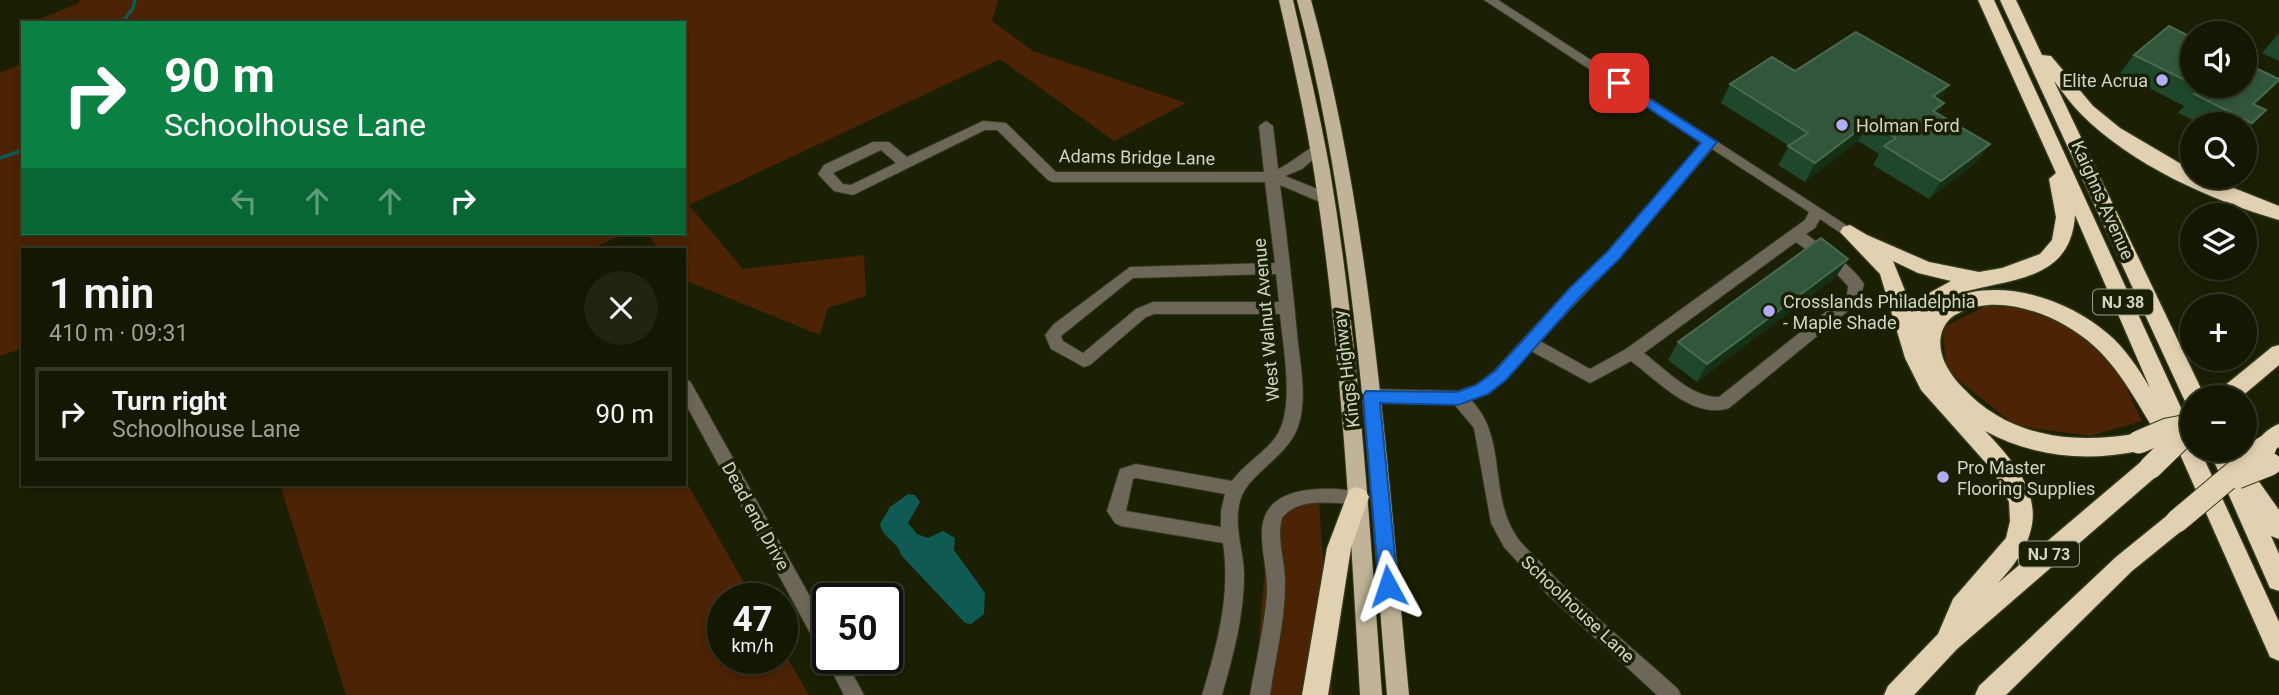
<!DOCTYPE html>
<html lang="en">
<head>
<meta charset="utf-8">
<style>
  body { margin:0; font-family:Roboto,sans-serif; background:#212411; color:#f1f3f6; height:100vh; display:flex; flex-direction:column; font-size:26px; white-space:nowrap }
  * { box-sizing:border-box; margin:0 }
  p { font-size:23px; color:#9d9f99 }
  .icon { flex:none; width:38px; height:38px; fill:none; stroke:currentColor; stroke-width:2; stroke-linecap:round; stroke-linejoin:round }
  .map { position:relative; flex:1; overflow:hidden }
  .drawer { position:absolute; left:21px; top:248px; width:665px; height:238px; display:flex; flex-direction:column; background:#141702; border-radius:0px; box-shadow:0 4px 10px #0003,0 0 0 2px #333624 }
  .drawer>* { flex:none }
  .hud { position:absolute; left:21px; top:21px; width:665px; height:214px; border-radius:0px; box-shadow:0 4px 10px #0003,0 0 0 2px #333624; background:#0b8043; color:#fff; overflow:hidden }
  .fabs { position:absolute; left:2180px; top:21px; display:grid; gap:14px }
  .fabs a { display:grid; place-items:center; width:77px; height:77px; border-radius:50%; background:#141702; box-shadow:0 4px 10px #0003,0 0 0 2px #333624; font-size:35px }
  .speed { position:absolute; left:707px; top:583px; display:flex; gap:14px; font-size:35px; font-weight:700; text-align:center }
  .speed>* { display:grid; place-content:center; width:91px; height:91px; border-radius:50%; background:#141702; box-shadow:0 4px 10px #0003,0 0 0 2px #333624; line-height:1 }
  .speed small { font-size:18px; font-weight:400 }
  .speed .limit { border:4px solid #111; border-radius:10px; background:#fff; color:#111 }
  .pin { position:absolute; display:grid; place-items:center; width:60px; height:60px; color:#fff; margin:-30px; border-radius:14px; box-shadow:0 4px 10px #0006 }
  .me { position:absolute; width:77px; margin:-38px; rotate:355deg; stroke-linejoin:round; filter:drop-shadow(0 0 5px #0008) }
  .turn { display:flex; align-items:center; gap:24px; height:147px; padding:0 28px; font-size:32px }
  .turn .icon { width:91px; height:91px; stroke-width:2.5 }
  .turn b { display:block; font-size:49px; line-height:60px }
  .lanes { display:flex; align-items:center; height:66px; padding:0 28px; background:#0003; justify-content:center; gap:35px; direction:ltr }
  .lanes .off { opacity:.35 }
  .round { display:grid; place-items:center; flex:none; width:74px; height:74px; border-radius:37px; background:#212411 }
  .head { display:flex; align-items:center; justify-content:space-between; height:119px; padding:0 28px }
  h1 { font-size:42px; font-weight:600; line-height:52px }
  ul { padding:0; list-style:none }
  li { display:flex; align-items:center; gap:21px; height:94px; margin:0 14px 10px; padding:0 14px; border:4px solid #333624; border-radius:0px }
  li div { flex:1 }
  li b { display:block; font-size:26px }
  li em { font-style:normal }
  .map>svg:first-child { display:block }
</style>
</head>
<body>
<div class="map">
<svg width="2279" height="695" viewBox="0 0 2279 695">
  <rect width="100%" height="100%" fill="#1b1f03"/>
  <path fill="#4c2305" d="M80 0H998L992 21 1033 51 1186 103 1114 141 1000 59 689 205 743 269 864 255 866 296 828 308 820 335 684 280V250H659L647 233H684V23H30L77 4Z
    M23 63V233H629L586 250H23V348L0 356V73Z
    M1994 302 2058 317 2114 362 2142 421 2090 436 2016 426 1947 371 1942 328Z
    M684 478 753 598H723V658H782V649L809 695H346L280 485H684Z
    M1298 498 1319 499 1323 562 1315 611 1327 616 1332 695H1254L1269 521Z"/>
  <path fill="#0f5a53" d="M908 494 915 495 920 502 908 523 917 534 928 538 943 531 955 538 954 550 985 593 984 614 971 624 965 623 901 555C898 541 883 539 880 524L890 507Z"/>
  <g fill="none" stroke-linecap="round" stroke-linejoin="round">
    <path stroke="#0f5a53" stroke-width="3.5" d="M122 23 133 8 135 0
      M0 158 23 150"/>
    <defs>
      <path id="minor" d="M1484 0H1498L1857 232 1855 236H1845L1820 219 1815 228 1806 234C1826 249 1850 263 1864 284L1859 302 1729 408C1693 420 1658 381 1631 361L1590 383 1531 351C1513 372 1497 391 1471 400 1507 436 1489 493 1515 534 1522 546 1535 556 1544 566 1585 610 1633 648 1678 689L1681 695H1657L1547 594 1504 547 1491 523 1474 428 1454 404 1371 403 1365 401 1363 396 1365 391 1371 389 1458 391 1476 385 1494 371 1570 288 1608 251 1702 143ZM1712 149 1809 212 1805 220 1626 349 1590 369 1540 341 1618 259ZM1796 242 1833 270 1848 286 1847 295 1719 397C1692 398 1665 369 1644 353Z
        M983 121 1006 123 1056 172H1264L1259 126 1266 121 1273 126 1278 169C1292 163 1303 151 1317 145L1324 150 1302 169 1285 176 1330 194 1332 198 1330 202H1320L1280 185C1287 237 1293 290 1298 343 1301 370 1307 400 1298 427 1286 459 1247 474 1240 501 1233 526 1244 551 1244 575 1244 616 1233 656 1222 695H1202C1217 646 1231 595 1223 543L1121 526 1115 523 1107 511 1120 469 1136 464 1232 481C1244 464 1263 454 1275 438 1296 410 1283 348 1280 314H1154L1146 317 1090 365 1084 367 1051 349 1045 335 1054 324 1130 267 1275 263 1265 182H1053L1048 180 997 130H985L853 195 834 191 818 174 824 165 873 142H889L907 157ZM881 150 896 163 851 185 843 184 833 173ZM1276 274 1279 302H1153L1136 309 1083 353 1063 341 1061 336 1133 278ZM1136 478 1225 494 1221 511V527L1126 511 1133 479Z
        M684 380 690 381 828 629V658H844L864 695H844L825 658 826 655 821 653 684 401Z
        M1337 489 1363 492 1366 497 1363 502 1357 504C1333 504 1299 496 1282 518 1276 540 1286 563 1285 585 1285 622 1275 659 1270 695H1250C1256 662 1264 628 1267 594 1268 572 1261 552 1262 530 1264 491 1307 488 1337 489Z"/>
      <path id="major" d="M1279 0H1293C1306 57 1320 114 1330 171 1359 344 1369 520 1382 695H1360C1350 520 1341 345 1314 172 1305 114 1292 57 1279 0Z
        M1297 0H1311C1372 221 1387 467 1409 695H1387C1368 467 1356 221 1297 0Z"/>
      <path id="highway" d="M1978 0H1994L2193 434V450H2200L2279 622V661L2270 657 2179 452 2168 451C2143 416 2126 375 2094 346 2062 317 2003 292 1961 312 1951 316 1944 323 1941 335 1937 355 1949 373 1962 387 2009 438 2074 445 2139 433L2147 436 2150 442 2147 448 2139 451C2085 462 2034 457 1985 431 2037 484 2054 524 1998 583L2143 460 2151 458 2159 460 2162 467 2159 474 1957 649 1914 695H1884L1888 686 1938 634 1953 599 2006 538 2010 521 2009 502 1994 472 1921 390 1905 358 1880 274 1840 232 1843 227 1850 225 1867 235 1929 262 1979 272 2002 268 2040 254 2052 240 2056 217 2049 179 2056 173ZM2075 215 2150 388C2138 368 2125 348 2107 333 2066 298 1998 276 1947 300L1957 294C2008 278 2071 283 2075 215ZM1893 261 1918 273 1951 281 1922 297 1912 308Z
        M2000 0H2016L2042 55 2051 56 2093 106 2120 128 2193 171V177H2206L2279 206V220C2210 200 2132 165 2081 114 2071 104 2063 92 2054 81L2205 397H2193V405L2186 403 2183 397Z
        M2279 345V365L2241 397H2215L2218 391 2272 347Z
        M2279 424V447L2265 456 2257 454 2254 447C2259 437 2268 428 2279 424Z
        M2209 450H2231L2239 467 2250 469 2279 510V539L2271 536 2279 554V591L2270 588Z
        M1357 487 1365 490 1369 497 1351 548 1328 695H1302L1327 548 1349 490Z
        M2177 511 2185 514 2189 521 2185 528 2132 571 2006 695H1975L1979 686 2116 557 2169 514Z"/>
    </defs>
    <use href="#minor" stroke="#34391e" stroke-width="2"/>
    <use href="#major" stroke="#34391e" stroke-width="2"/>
    <use href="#highway" stroke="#34391e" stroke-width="3"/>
    <use href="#minor" fill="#6d675a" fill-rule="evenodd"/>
    <use href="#major" fill="#c0b398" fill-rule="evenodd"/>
    <use href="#highway" fill="#e1d1b0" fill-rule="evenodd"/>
    <defs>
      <path id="highway-bridge" d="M2139 442 2167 430 2193 425
        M2151 467 2193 426
        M2237 477 2270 464
        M2177 521 2265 447"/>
    </defs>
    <use href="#highway-bridge" stroke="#34391e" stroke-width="25" stroke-linecap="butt"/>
    <use href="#highway-bridge" stroke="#e1d1b0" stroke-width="23"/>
  </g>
  <path fill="#1e472b" d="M2279 33V61L2262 53Z
    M2193 38V86H2245L2279 81 2255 105 2266 110 2245 133V124H2201L2178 113 2184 106 2120 73 2134 55Z
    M1730 84 1940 100 1944 103 1938 113 1977 162 1929 199 1873 165 1879 154 1858 141 1805 182 1778 165 1789 146 1721 103Z
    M1836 277 1697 382 1668 360 1678 342Z"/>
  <path fill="#153014" d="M2279 80 2263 98 2241 118 2253 104Z
    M1949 85 1938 103 1933 96Z
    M1944 103 1933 121V111Z
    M2266 110 2250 129 2245 133V130L2252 123Z
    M1869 122 1858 141 1805 182 1815 163Z
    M1990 144 1977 162 1929 199 1941 181Z
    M1848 259 1836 277 1697 382 1707 364Z"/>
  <path fill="#32563c" stroke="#4b6a51" stroke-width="2" d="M2169 26 2193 38V84L2134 55Z
    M2208 30 2215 33H2204Z
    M1856 32 1949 85 1933 96 1944 103 1933 111 1990 144 1941 181 1884 146 1896 138 1869 122 1815 163 1788 146 1808 133 1730 84 1772 57 1795 71Z
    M2245 63 2279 79V80L2253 104 2266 110 2252 123 2194 94 2201 88 2197 86H2245Z
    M1821 238 1848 259 1707 364 1678 342Z"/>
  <path fill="#1a73e8" stroke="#114b97" stroke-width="2" d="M1619 79 1717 142 1619 259 1581 296 1506 380 1488 394 1458 405 1380 403 1398 586 1395 592 1388 594 1382 592 1379 586 1363 396 1366 391 1457 392 1476 385 1495 371 1570 288 1608 251 1701 143 1615 86V80Z"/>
  <g fill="#afaefa" stroke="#1b1f03" stroke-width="2.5">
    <circle cx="2162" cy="80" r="7"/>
    <circle cx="1842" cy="125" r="7"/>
    <circle cx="1769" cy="311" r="7"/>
    <circle cx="1943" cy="477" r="7"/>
  </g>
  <g text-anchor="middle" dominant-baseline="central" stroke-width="7" stroke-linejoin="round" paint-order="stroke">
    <g fill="#1b1f03" stroke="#9a9f8a" stroke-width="2">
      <rect x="2093" y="289.5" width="60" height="25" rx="5"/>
      <rect x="2019" y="541.5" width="60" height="25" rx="5"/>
    </g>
    <g font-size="16" font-weight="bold" fill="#d1d6c4">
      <text x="2123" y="302">NJ 38</text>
      <text x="2049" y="554">NJ 73</text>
    </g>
    <g font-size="18" fill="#d1d6c4" stroke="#1b1f03" text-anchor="start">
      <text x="2148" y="80" text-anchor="end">Elite Acrua</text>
      <text x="1856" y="125">Holman Ford</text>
      <text x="1783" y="301">Crosslands Philadelphia<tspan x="1783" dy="21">- Maple Shade</tspan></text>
      <text x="1957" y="467">Pro Master<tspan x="1957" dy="21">Flooring Supplies</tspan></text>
    </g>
    <g font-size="18" fill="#d1d6c4" stroke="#1b1f03">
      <text transform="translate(1137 157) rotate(1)">Adams Bridge Lane</text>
      <text transform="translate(2103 200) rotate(66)">Kaighns Avenue</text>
      <text transform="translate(1266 320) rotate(-95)">West Walnut Avenue</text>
      <text transform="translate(1346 369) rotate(-97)">Kings Highway</text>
      <text transform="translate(756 516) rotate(61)">Dead end Drive</text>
      <text transform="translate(1578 609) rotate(43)">Schoolhouse Lane</text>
    </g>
  </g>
</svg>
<div class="fabs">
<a><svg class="icon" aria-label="sound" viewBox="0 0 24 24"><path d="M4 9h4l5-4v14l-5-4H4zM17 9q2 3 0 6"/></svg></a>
<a><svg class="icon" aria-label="search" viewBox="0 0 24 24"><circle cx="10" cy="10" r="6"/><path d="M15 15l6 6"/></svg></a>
<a><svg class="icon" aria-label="layers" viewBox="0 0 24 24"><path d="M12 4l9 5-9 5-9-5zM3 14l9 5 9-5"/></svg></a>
<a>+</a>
<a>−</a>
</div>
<div class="speed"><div>47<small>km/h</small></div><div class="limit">50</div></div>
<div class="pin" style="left:1619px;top:83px;background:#d93025"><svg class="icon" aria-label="arrive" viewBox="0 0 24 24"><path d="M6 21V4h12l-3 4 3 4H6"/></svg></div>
<svg class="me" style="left:1388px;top:586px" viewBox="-20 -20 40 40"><path d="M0-17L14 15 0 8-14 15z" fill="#1a73e8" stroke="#fff" stroke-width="4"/></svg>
<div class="hud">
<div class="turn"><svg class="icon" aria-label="right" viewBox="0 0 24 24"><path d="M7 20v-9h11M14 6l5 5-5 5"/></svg><div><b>90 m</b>Schoolhouse Lane</div></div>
<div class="lanes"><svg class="icon off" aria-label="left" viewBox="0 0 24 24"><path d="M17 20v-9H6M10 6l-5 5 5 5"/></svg><svg class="icon off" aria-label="ahead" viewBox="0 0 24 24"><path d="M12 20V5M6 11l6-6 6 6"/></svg><svg class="icon off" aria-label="ahead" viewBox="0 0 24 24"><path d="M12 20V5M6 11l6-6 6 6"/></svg><svg class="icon" aria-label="right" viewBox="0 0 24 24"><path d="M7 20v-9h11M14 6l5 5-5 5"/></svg></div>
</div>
<section class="drawer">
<div class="head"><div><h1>1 min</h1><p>410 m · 09:31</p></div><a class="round"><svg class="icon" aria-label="close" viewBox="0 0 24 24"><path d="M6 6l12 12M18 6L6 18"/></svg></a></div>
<ul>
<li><svg class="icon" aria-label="right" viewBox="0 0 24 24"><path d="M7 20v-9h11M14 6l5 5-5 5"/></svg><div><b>Turn right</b><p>Schoolhouse Lane</p></div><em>90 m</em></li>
</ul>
</section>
</div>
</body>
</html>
